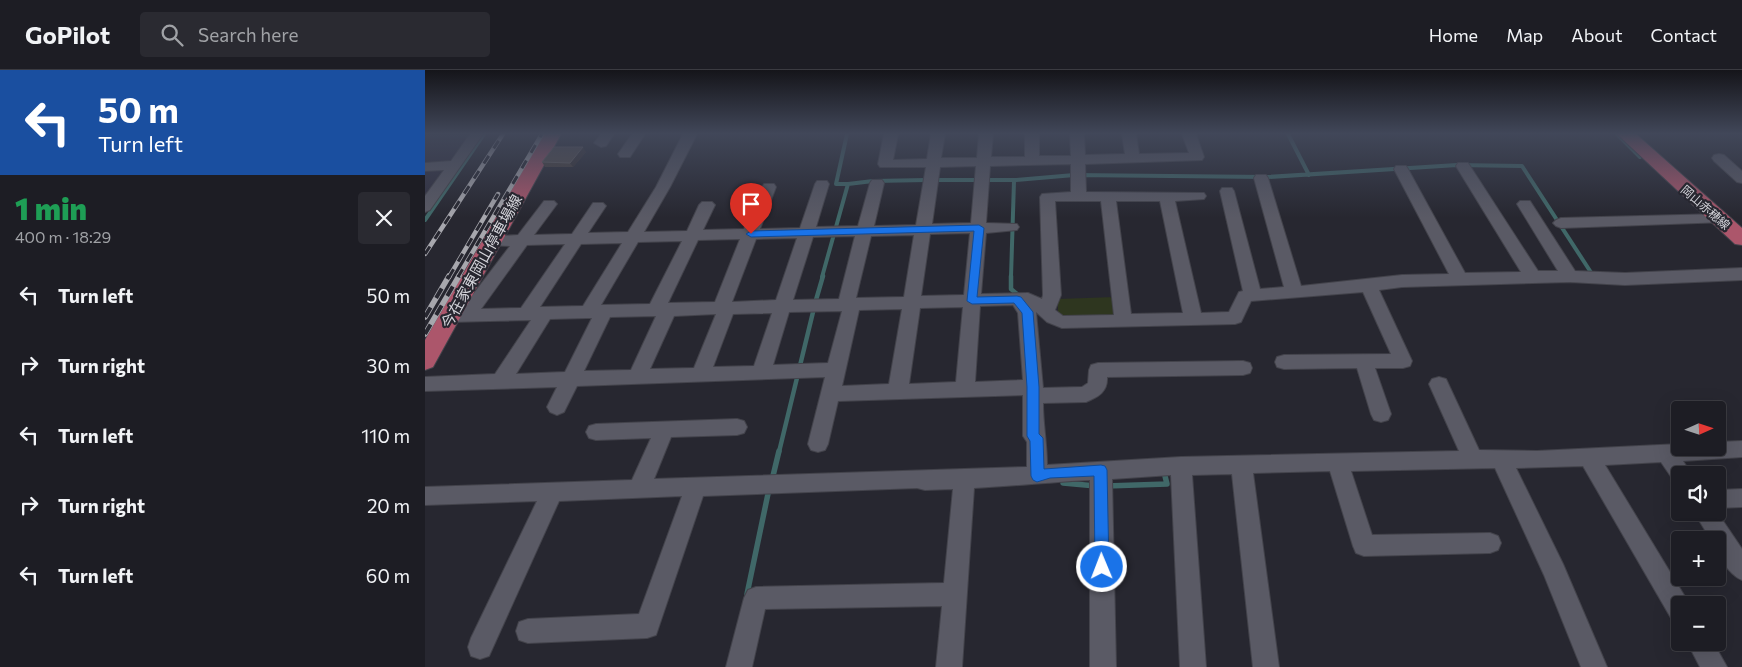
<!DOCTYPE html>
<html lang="en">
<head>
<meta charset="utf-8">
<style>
  body { margin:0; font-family:Commissioner,"Noto Sans JP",sans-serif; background:#2a2a31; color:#f1f3f6; height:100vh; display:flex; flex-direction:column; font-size:19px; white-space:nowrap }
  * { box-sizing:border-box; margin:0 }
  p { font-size:16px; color:#a0a2a6 }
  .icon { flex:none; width:28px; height:28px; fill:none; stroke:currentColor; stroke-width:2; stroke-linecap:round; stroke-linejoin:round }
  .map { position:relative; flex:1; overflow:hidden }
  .sheet { display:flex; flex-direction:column; background:#1d1d24; width:425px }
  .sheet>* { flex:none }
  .guide { background:#1a4fa0; color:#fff; overflow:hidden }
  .needle { width:32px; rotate:87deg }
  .buttons { position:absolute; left:1246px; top:331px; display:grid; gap:10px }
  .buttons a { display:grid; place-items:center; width:55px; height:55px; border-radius:5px; background:#1d1d24; box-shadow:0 5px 20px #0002,0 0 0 1px #3b3b41; font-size:25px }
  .pin { position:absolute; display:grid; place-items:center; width:42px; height:42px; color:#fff; margin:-51px -21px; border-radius:50% 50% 50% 0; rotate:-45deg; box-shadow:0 0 5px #0007 }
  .pin .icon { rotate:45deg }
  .me { position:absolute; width:55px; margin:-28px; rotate:359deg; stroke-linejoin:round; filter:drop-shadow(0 0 4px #0008) }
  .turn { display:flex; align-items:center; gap:18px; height:105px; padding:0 15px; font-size:22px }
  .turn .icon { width:65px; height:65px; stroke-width:2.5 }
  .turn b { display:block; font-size:35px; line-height:42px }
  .round { display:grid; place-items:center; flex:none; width:52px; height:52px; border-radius:5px; background:#2a2a31 }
  .summary { display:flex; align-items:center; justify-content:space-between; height:85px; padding:0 15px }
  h1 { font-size:30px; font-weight:800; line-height:38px; color:#1e9e55 }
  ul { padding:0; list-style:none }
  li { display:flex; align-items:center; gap:15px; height:70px; padding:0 15px }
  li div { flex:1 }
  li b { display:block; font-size:19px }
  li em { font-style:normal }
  header { display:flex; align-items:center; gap:30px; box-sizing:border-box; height:70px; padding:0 25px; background:#1d1d24; border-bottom:1px solid #3b3b41 }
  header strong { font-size:24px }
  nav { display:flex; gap:28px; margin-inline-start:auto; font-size:18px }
  .search { width:350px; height:45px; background:#2a2a31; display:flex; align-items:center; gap:12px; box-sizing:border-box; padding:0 18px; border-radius:5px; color:#a0a2a6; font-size:19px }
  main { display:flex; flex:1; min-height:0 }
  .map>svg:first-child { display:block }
</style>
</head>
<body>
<header>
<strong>GoPilot</strong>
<div class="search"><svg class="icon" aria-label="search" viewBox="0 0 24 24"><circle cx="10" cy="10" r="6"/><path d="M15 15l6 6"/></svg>Search here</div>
<nav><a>Home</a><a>Map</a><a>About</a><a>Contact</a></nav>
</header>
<main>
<section class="sheet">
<div class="guide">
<div class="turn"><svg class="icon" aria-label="left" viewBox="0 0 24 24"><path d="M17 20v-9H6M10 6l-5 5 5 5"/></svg><div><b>50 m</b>Turn left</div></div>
</div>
<div class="summary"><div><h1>1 min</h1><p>400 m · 18:29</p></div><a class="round"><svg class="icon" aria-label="close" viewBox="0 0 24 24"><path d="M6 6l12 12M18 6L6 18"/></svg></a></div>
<ul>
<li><svg class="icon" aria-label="left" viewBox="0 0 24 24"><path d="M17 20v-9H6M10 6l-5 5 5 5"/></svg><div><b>Turn left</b></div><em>50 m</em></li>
<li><svg class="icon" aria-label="right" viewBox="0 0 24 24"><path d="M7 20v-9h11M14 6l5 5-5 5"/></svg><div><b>Turn right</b></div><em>30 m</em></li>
<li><svg class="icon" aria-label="left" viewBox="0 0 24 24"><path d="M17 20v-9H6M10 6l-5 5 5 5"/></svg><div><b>Turn left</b></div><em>110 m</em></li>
<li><svg class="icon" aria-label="right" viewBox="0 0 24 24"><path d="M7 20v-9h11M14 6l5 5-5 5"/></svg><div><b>Turn right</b></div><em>20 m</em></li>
<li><svg class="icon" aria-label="left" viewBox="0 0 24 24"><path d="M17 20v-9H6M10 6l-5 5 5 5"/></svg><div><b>Turn left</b></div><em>60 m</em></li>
</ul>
</section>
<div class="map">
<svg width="1317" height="597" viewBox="0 0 1317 597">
  <rect width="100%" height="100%" fill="#272730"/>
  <path fill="#302f3f" d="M0 64H46L0 127Z"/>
  <path fill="#2e361f" d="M690 227 692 241 688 245 640 247 633 244V229Z"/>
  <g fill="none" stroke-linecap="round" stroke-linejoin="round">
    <path stroke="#406868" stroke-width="4" d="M863 64 884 105
      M1192 64 1215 87
      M510 110H591L649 105 843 107 1032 95 1097 96 1167 204
      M423 114 448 111 501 110
      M0 150 59 64
      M397 207 423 114H411L422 64
      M586 207 589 111 591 110"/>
    <path stroke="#406868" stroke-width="4.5" d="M586 206V219L592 224
      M391 230 398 206
      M354 382 389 238"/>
    <path stroke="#406868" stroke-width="5.5" d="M347 410 354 381
      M638 413 671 416
      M681 416 742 414 740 406
      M322 524 344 419"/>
    <defs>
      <path id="minor" d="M45 64H58L5 140 0 142V126L19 100 0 101V93L26 91Z
        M176 64H189L181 76 176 77 169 73Z
        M207 64H220L205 87H195L193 84Z
        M258 64H272L245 117 219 162 262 161 274 135 277 132H287L290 135 278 160 319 159 337 117 339 114H349L351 117 335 159 375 158 390 114 392 111H402L404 114 391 157 433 156 445 113 447 110H457L459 113 449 156 491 155 501 97H455L453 94 459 64H473L468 90 502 89 506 64H520L516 88H552L554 64H568L566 87H600V64H614V86H646L645 64H659L660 85 700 84 697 64H711L714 84 764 83 757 64H771L779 87 777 90 660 94 661 122 779 123 781 126 779 129 750 131 776 243 804 242 814 222 818 221 795 121 797 118H807L809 121 835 219 859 217 829 108 831 105H841L843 108 876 216 977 205 1024 204 969 99 971 96H981L983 99 1040 203 1096 202 1031 96 1033 93H1043L1045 96 1113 201H1133L1092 134 1095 131H1105L1150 201 1200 203 1317 198V210L1200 215 1145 212 977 217 954 220 987 291 985 296 978 298H950L966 344 963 350 956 352 949 350 946 344 932 298 859 299 852 297 850 292 852 287 859 285 966 284 938 222 826 231 816 252 810 254 637 258 622 252 611 242 618 318 657 317 663 313 664 300 666 295 673 293 818 291 825 293 827 298 825 303 818 305 682 307C683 321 674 327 661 332L618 333C618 355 622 373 622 395L756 387 1034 381 1004 314 1007 309 1014 307 1021 309 1054 380 1112 381 1255 374V378H1292V372L1317 371V387L1258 391 1267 405H1255V414L1249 411 1236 392 1180 395 1265 535H1255V552L1246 548 1158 396 1091 398 1138 494 1182 597H1156L1119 505 1070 398 926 401 947 465 1065 463 1073 466 1076 473 1073 480 1065 483 939 486 931 483 928 476 905 401 828 403 854 597H828L807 404 767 405 781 597H755L746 405 687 409 691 597H665V410C626 412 588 416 549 418L537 597H511L517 536 340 539 327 597H301L319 528 323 520 331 517 519 513 528 419 500 420 492 418 278 426 231 565 222 568 103 573 94 570 91 561 94 552 103 549 214 544 257 426 134 431 64 586 55 589 46 586 43 577 46 568 112 431 0 435V417L207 410 226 368 171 370 164 368 161 362 164 356 171 354 312 349 319 351 322 357 319 363 312 365 246 367 229 409 602 397V372L598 366V325L413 331 403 374 400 380 393 382 386 380 383 374 400 307 152 316 139 342 132 345 125 342 122 337 132 317 0 321V307L70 304 106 250 25 252 19 250 16 246 19 242 37 239 85 176 61 175 59 171 61 167 93 165 119 131H129L132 134 109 165 147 164 168 133H178L181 136 163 163 203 162 231 117ZM646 94V122L617 124 615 127 618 225 617 229 603 223 556 224 561 163 592 160 594 157 592 154 561 153 565 96ZM551 96 546 153 507 154 515 97ZM630 131H676L689 245 638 246 630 240 636 225ZM691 131H735L758 243 706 244ZM545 163 539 225 496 226 505 164ZM489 165 479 227 431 228 446 166ZM430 166 414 229 368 230 388 167ZM372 168 351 230 307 232 331 169ZM315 169 290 232 243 233 273 170ZM257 171 225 234 176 235 213 172ZM197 173 158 236 115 237 156 174ZM140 174 96 238 56 239 102 175ZM588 235 593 243 598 310 550 312 555 236ZM538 237 531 312 484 314 495 238ZM477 239 464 314 417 316 434 240ZM417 241 403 293 348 295 364 242ZM347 243 329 296 288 297 308 244ZM291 244 269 298 225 299 249 246ZM231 246 206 300 159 301 185 247ZM163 248H167L140 302 91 304 125 249Z
        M1294 84 1299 85 1317 101V113L1312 112 1289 91 1287 88 1289 85Z
        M1295 144 1300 146 1303 149 1300 152 1136 158 1131 156 1128 153 1131 150 1136 148Z
        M1317 419V437L1292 438V420Z
        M1269 442H1292L1317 479V510C1303 504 1292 485 1292 470H1286Z
        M1262 572H1288L1302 597H1275Z"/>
      <path id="major" d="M119 64H136L8 297 0 300V270Z
        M1192 64H1211L1317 158V175L1310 174Z"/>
    </defs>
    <use href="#minor" stroke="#43434b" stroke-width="2"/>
    <use href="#major" stroke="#43434b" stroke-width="2"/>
    <use href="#minor" fill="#5a5a65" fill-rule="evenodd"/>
    <use href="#major" fill="#ac566b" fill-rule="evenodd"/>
    <defs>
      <path id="rail-far1" d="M0 184 78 64
        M24 207 73 124
        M33 207 117 64"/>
      <path id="rail" d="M0 247 24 206
        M0 264 34 206"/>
    </defs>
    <use href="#rail-far1" stroke="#a7a7ad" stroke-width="4.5"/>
    <use href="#rail" stroke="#a7a7ad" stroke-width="5.5"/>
    <use href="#rail-far1" stroke="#272730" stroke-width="3" stroke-dasharray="9" stroke-linecap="butt"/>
    <use href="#rail" stroke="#272730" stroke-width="4" stroke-dasharray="11" stroke-linecap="butt"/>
  </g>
  <path fill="#4a413d" d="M161 82 148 97H120L117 92Z"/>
  <path fill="#363031" d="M158 77 161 82 148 97 145 93Z"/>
  <path fill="#59514e" stroke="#6d6664" d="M129 77H158L145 93 117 92Z"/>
  <linearGradient id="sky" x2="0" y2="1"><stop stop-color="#15151a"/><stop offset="0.43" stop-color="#414759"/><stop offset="1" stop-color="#414759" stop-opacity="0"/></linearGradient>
  <rect width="1317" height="148" fill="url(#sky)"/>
  <path fill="#1a73e8" stroke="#114b97" d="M554 155 559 158 552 227 592 226 596 227 608 242 614 317V364L618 368 619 399 676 395 680 396 682 400 684 497 682 502 677 504 672 502 670 497 669 406 625 408 612 412 608 410 606 406 605 371 602 366V317L597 243 589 233 547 234 542 231 549 161 326 167 321 164 326 161Z"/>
  <g text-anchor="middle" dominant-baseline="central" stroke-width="4.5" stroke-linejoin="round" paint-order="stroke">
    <g font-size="12" fill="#d5d5db" stroke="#272730">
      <text transform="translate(1281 137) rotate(41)">岡山赤穂線</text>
    </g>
    <g font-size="15" fill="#d5d5db" stroke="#272730">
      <text transform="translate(56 191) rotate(-61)">今在家東岡山停車場線</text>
    </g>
  </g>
</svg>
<div class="buttons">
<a><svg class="needle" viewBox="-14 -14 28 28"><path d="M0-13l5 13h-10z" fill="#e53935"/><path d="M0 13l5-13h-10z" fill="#a0a2a6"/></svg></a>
<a><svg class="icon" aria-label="sound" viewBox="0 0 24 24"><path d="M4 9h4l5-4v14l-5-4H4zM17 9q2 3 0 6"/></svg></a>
<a>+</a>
<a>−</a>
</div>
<div class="pin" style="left:326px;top:164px;background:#d93025"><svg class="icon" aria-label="arrive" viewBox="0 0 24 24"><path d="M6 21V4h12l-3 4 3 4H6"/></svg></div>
<svg class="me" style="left:677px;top:497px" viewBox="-20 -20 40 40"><circle r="17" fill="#1a73e8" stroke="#fff" stroke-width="3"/><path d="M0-11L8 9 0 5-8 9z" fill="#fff"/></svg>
</div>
</main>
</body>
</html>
